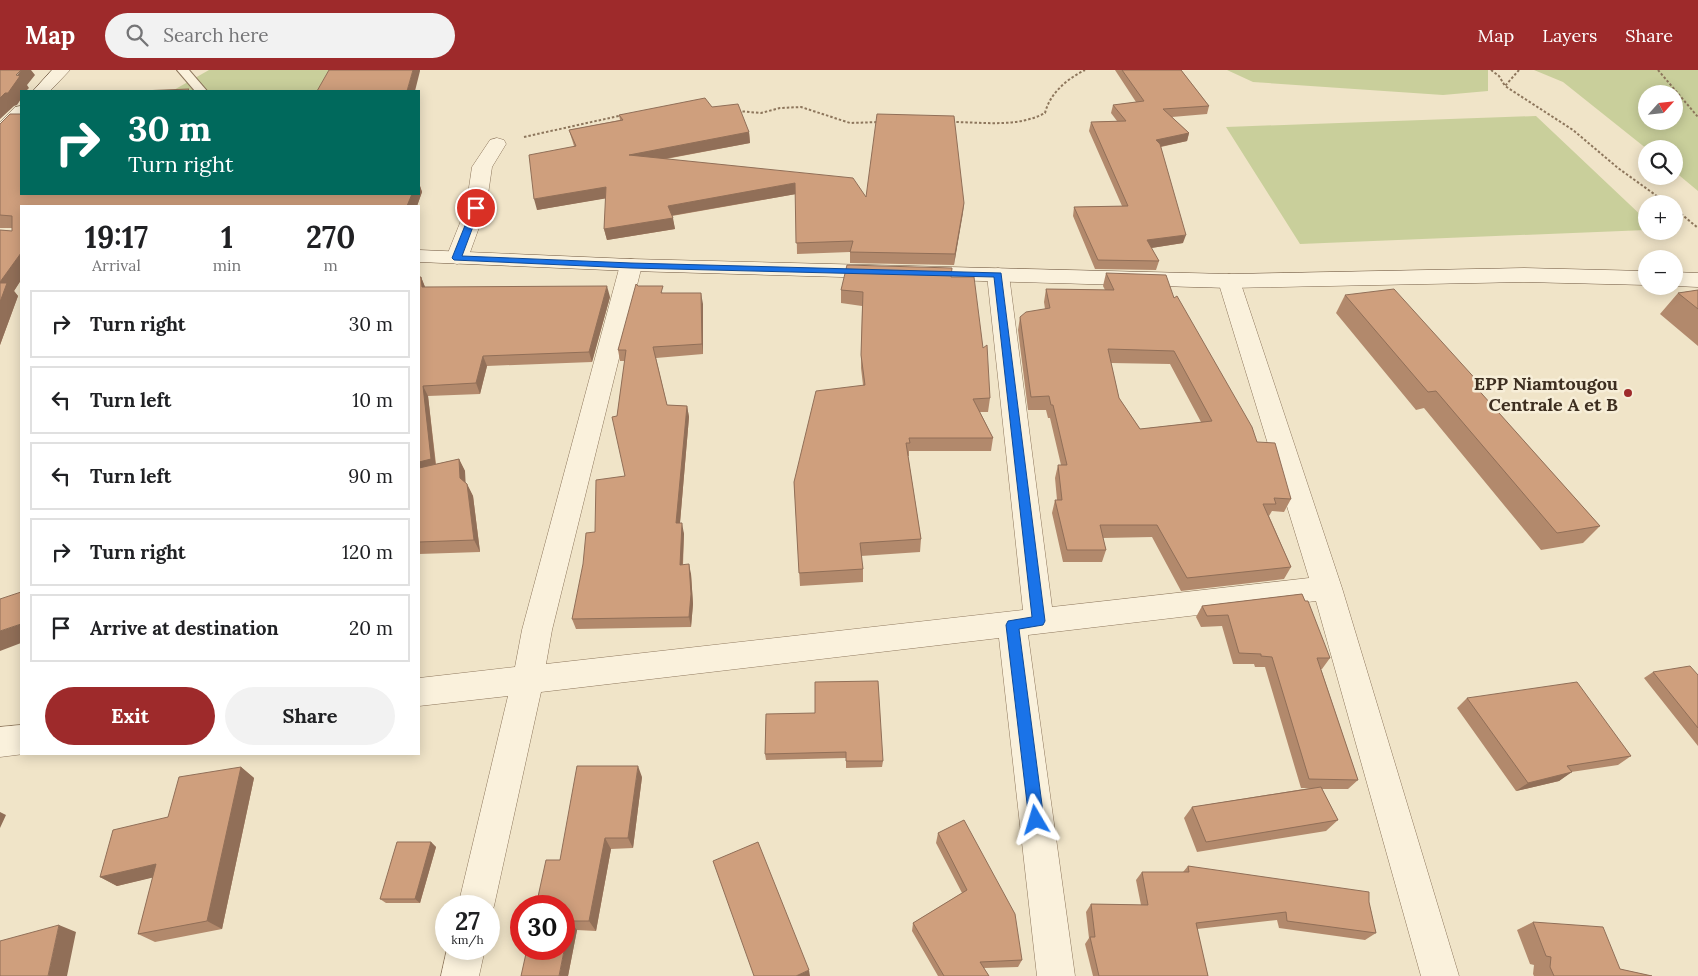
<!DOCTYPE html>
<html lang="en">
<head>
<meta charset="utf-8">
<style>
  body { margin:0; font-family:Lora,serif; background:#f2f2f2; color:#202124; height:100vh; display:flex; flex-direction:column; font-size:19px; white-space:nowrap }
  * { box-sizing:border-box; margin:0 }
  p { font-size:16px; color:#757577 }
  .icon { flex:none; width:28px; height:28px; fill:none; stroke:currentColor; stroke-width:2; stroke-linecap:round; stroke-linejoin:round }
  .map { position:relative; flex:1; overflow:hidden }
  .details { position:absolute; left:20px; top:135px; width:400px; height:550px; display:flex; flex-direction:column; background:#fff; border-radius:0px; box-shadow:0 2px 12px #0003 }
  .details>* { flex:none }
  .top-card { position:absolute; left:20px; top:20px; width:400px; height:105px; border-radius:0px; box-shadow:0 2px 12px #0003; background:#00695c; color:#fff; overflow:hidden }
  .needle { width:32px; rotate:63deg }
  .fabs { position:absolute; left:1638px; top:15px; display:grid; gap:10px }
  .fabs a { display:grid; place-items:center; width:45px; height:45px; border-radius:50%; background:#fff; box-shadow:0 2px 12px #0003; font-size:25px }
  .speed { position:absolute; left:435px; top:825px; display:flex; gap:10px; font-size:25px; font-weight:700; text-align:center }
  .speed>* { display:grid; place-content:center; width:65px; height:65px; border-radius:50%; background:#fff; box-shadow:0 2px 12px #0003; line-height:1 }
  .speed small { font-size:12px; font-weight:400 }
  .speed .limit { border:8px solid #d22; background:#fff; color:#111 }
  .pin { position:absolute; display:grid; place-items:center; width:42px; height:42px; color:#fff; margin:-21px; border:2px solid #fff; border-radius:50%; box-shadow:0 1px 5px #0007 }
  .me { position:absolute; width:55px; margin:-28px; rotate:353deg; stroke-linejoin:round; filter:drop-shadow(0 0 4px #0008) }
  .turn { display:flex; align-items:center; gap:18px; height:105px; padding:0 25px; font-size:22px }
  .turn .icon { width:65px; height:65px; stroke-width:2.5 }
  .turn b { display:block; font-size:35px; line-height:42px }
  .eta { display:flex; justify-content:space-evenly; align-items:center; height:85px; text-align:center }
  .eta b { font-size:30px; font-weight:700; line-height:35px }
  .primary-button { display:flex; gap:10px; margin-top:auto; padding:10px 25px }
  .primary-button a { flex:1; height:58px; border-radius:30px; background:#9e2a2b; color:#fff; font-size:20px; font-weight:700; line-height:58px; text-align:center }
  .primary-button a+a { background:#f2f2f2; color:#202124 }
  ul { padding:0; list-style:none }
  li { display:flex; align-items:center; gap:15px; height:68px; margin:0 10px 8px; padding:0 15px; border:2px solid #e0e0e0; border-radius:0px }
  li div { flex:1 }
  li b { display:block; font-size:19px }
  li em { font-style:normal }
  header { display:flex; align-items:center; gap:30px; box-sizing:border-box; height:70px; padding:0 25px; background:#9e2a2b; color:#fff }
  header strong { font-size:24px }
  nav { display:flex; gap:28px; margin-inline-start:auto; font-size:18px }
  .search { width:350px; height:45px; background:#f2f2f2; display:flex; align-items:center; gap:12px; box-sizing:border-box; padding:0 18px; border-radius:28px; color:#757577; font-size:19px }
  .map>svg:first-child { display:block }
</style>
</head>
<body>
<header>
<strong>Map</strong>
<div class="search"><svg class="icon" aria-label="search" viewBox="0 0 24 24"><circle cx="10" cy="10" r="6"/><path d="M15 15l6 6"/></svg>Search here</div>
<nav><a>Map</a><a>Layers</a><a>Share</a></nav>
</header>
<div class="map">
<svg width="1698" height="906" viewBox="0 0 1698 906">
  <rect width="100%" height="100%" fill="#f0e4c8"/>
  <path fill="#c9cf9b" fill-rule="evenodd" d="M209 0H392L383 21H172Z
    M1227 0H1488V21L1443 25 1253 12Z
    M1534 0H1698V121L1674 101V79H1647L1563 12ZM1646 24H1674V51H1646Z
    M1536 46 1646 150V160L1300 174 1226 57Z"/>
  <g fill="none" stroke-linecap="round" stroke-linejoin="round">
    <defs>
      <path id="service" d="M177 0H189L207 21H195Z"/>
      <path id="minor" d="M497 68 504 70 506 74 492 97 486 138 468 188 464 192 457 194 450 192 446 188 466 138 472 97 490 70Z
        M631 189 639 190 642 195 552 560 546 594 1023 540 987 205 990 200 998 198 1006 200 1009 205 1052 537 1309 508 1218 211 1221 206 1229 204 1237 206 1240 211 1342 518 1459 906H1421L1316 531 1028 565 1075 906H1037L999 568 541 622 494 836 489 849V836H458L508 626 419 636V608L515 597 522 560 620 195 623 190Z
        M21 655V684H24L0 687V657Z
        M447 879H485L479 906H441Z"/>
      <path id="secondary" d="M52 0H70L50 21H33Z
        M21 36V51L6 67 0 68V52L15 37Z
        M419 180 631 189 1229 204 1524 198 1646 201V215L1524 212 1229 218 631 201 419 192Z
        M1674 202 1698 203V217L1674 216Z"/>
    </defs>
    <use href="#service" stroke="#8d765c" stroke-width="2"/>
    <use href="#minor" stroke="#8d765c" stroke-width="1"/>
    <use href="#secondary" stroke="#6f573f" stroke-width="1"/>
    <path stroke="#8d765c" stroke-width="2" stroke-dasharray="2.5 2" stroke-linecap="butt" d="M1491 0 1499 6 1505 16
      M1519 0 1505 16 1573 60 1618 98 1668 134
      M1658 0 1698 47
      M738 41 761 43 780 38 801 37 850 53 879 52
      M952 52C982 52 1017 58 1045 43 1050 23 1067 9 1085 0
      M524 67 623 45
      M1674 138 1698 158"/>
    <use href="#service" fill="#faf1dc" fill-rule="evenodd"/>
    <use href="#minor" fill="#faf1dc" fill-rule="evenodd"/>
    <use href="#secondary" fill="#faf1dc" fill-rule="evenodd"/>
  </g>
  <path fill="#b2896c" fill-rule="evenodd" d="M1115 0H1181L1209 36 1207 44 1172 47 1189 63 1187 71 1161 77 1183 173 1151 178 1159 191 1156 200 1095 199 1073 146 1074 137 1122 136 1089 61 1091 52 1117 51 1111 43 1113 35 1136 32Z
    M712 37 749 62 750 73 666 89 866 127 964 133 954 195 850 193V182L797 184 796 124 672 146 675 159 607 170 604 159 606 128 537 140 574 76 569 60 620 50 619 45Z
    M10 44H21V124H419V113L422 122 417 136H21V210L14 221 18 226 0 275V160L12 161V158H0V54Z
    M1106 203 1174 228 1257 372 1291 429 1284 442 1272 441 1269 446 1291 497 1284 509 1181 521 1152 467 1103 468 1106 480 1102 492H1063L1052 443 1055 430H1057L1055 408 1058 395H1061L1050 348H1048L1046 340H1028L1018 260 1020 247 1045 239 1044 232 1046 219 1105 220 1103 216ZM1111 293 1170 294 1201 352 1140 359 1119 328Z
    M419 207H421L425 217 610 227 592 292 487 296 480 324 428 326 436 394 459 389 465 401V413L467 414 473 426 480 482 419 484Z
    M951 207 990 328 988 342H980L993 368 991 381H909V386H908L921 469 920 482 861 486 863 499V512L800 516 794 412 863 315 861 298 862 236 841 233V220Z
    M638 216 703 234V284L656 288 667 335 687 336 689 347 680 453 684 464 683 495 691 504 693 534 691 557 576 559 572 549 595 462 625 406 617 346 625 291H620L618 280Z
    M1698 220V276L1660 244 1678 223Z
    M1345 225 1480 314 1477 319 1600 456 1583 473 1541 480 1424 338 1416 340 1336 243Z
    M1302 524 1330 588 1322 599H1321L1358 710 1348 719H1322L1338 750 1326 761 1197 782 1184 748 1192 737 1310 718H1301L1265 597H1255L1254 594H1233L1222 556 1201 557 1196 547 1202 536Z
    M1653 602 1698 605V676L1644 608Z
    M1467 628 1631 686 1618 695 1571 702 1559 711 1516 721 1457 638Z
    M766 644 883 691 882 697 846 698V688L766 690 765 684Z
    M241 697 254 708 222 859 155 872 138 864 153 807 117 816 100 807 168 747Z
    M642 707 633 778 611 779 596 861 577 860 568 906 560 790Z
    M938 763 1022 890 1018 897 984 898 989 906H938L912 861 913 853 962 823 936 773Z
    M431 772 436 777 420 833H386L380 829Z
    M1188 796 1369 832 1376 863 1365 870 1279 858 1277 850 1197 859 1208 906H1093L1085 874 1089 868 1086 842 1091 834 1141 835 1136 810 1142 802H1183Z
    M1533 852 1620 899 1652 906H1534L1533 904 1534 895 1530 894 1517 860Z"/>
  <path fill="#916f58" d="M21 0H31L35 5 27 15 29 18 26 21H21V29L17 35 14 36 0 49V28Z
    M413 0H420V1L415 21H407Z
    M749 62 750 73 631 95 629 85Z
    M1189 63 1187 71 1154 78 1156 70Z
    M419 113 422 122 417 136H407L412 124H419Z
    M795 113 796 124 669 146 668 136Z
    M606 117 608 128 537 140 534 129Z
    M964 133 963 143 954 195 955 184Z
    M673 148 675 159 607 170 604 159Z
    M1186 165 1183 173 1145 179 1147 170Z
    M21 183V210L14 221 18 226 0 275V212Z
    M421 207 425 217H422Z
    M607 216 610 227 592 292 589 282Z
    M701 223 703 234V284L702 274Z
    M483 286 487 296 480 324 476 313Z
    M423 316 428 326 436 399 419 403Z
    M687 336 689 347 679 464 676 453Z
    M459 389 465 401 466 420 460 408Z
    M467 414 473 426 480 482 474 470Z
    M682 453 684 464 682 505 680 495Z
    M689 494 691 504 693 534 691 557 689 547Z
    M21 554V573L0 581V561Z
    M638 696 642 707 633 778 628 768Z
    M241 697 254 708 222 859 207 851Z
    M1572 702 1559 711 1516 721 1528 713Z
    M0 742 6 745 0 758Z
    M605 768 611 779 596 861 589 851Z
    M431 772 436 777 420 833 415 829Z
    M156 794 172 803 117 816 100 807Z
    M570 851 577 860 568 906H559Z
    M59 855 76 862 67 906H48Z
    M809 900 810 906H796Z"/>
  <path fill="#cf9f7d" stroke="#916f58" fill-rule="evenodd" d="M0 0H21L16 5 20 6 8 23H5L0 28Z
    M329 0H413L407 21H317Z
    M1122 0H1181L1209 36 1163 39 1189 63 1156 70 1160 74 1186 165 1147 170 1159 191 1098 190 1074 137 1128 136 1091 52 1126 51 1113 35 1144 31Z
    M189 19 187 21H140Z
    M705 28 712 37 738 34 749 62 629 85 853 108 866 127 877 44 954 46 964 133 955 184 850 182 853 171 796 173 795 113 668 136 673 148 604 159 606 117 534 129 529 85 576 76 569 60 623 50 619 45Z
    M10 44H21V124H412L407 136H21V183L0 212V160L12 161V146L0 145V54Z
    M847 195 952 198 951 207H974L983 278 987 275 990 328 973 329 993 368H909L910 373H906L921 469 860 473 863 499 799 503 794 412 816 321 865 315 861 285 863 222 841 220Z
    M1106 203 1166 205 1174 228 1177 226 1252 357 1257 372 1275 373 1291 429 1274 428 1276 434H1263L1291 497 1187 508 1157 455H1100L1106 480H1067L1055 430H1062L1058 395H1067L1053 335H1051L1049 326 1031 327 1020 247 1026 242 1050 238 1046 219 1114 220ZM1108 279 1174 281 1212 351 1140 359 1119 328Z
    M419 207H421L422 217 607 216 589 282 483 286 476 313 423 316 431 389 419 392Z
    M0 213H7L0 232Z
    M636 214 638 216H663L661 223H701L702 274 653 277 667 335 687 336 676 453H682L680 495 689 494 691 524 689 547 572 549 583 494 586 463 595 462 596 410 625 406 612 347 617 346 626 280H618Z
    M1394 219 1480 314 1474 315 1600 456 1557 463 1436 321 1428 322 1345 225Z
    M1698 220V239L1678 223Z
    M459 389 460 408 467 414 474 470 419 472V398Z
    M21 522V554L0 561V529Z
    M1302 524 1305 531H1308L1330 588H1317L1358 710 1309 709 1272 587 1261 586V584L1239 583 1228 545 1207 546 1202 536Z
    M1690 596 1698 605V658L1653 602Z
    M878 611 883 691H846V682L765 684 766 644 815 643V612Z
    M1577 612 1631 686 1567 696 1572 702 1528 713 1467 628Z
    M577 696H638L628 768H605L589 851H570L559 906H521L527 879H564V836H536L546 790H560Z
    M241 697 207 851 138 864 156 794 100 807 113 760 168 747 179 707Z
    M1321 717 1338 750 1206 772 1192 737Z
    M964 750 1015 844 1022 890 980 892 989 906H944L913 853 967 820 938 763Z
    M397 772H431L415 829H380Z
    M758 772 809 900 796 906H754L713 791Z
    M1188 796 1369 822V832L1376 863 1287 851 1286 842 1196 853 1208 906H1099L1090 867H1095L1091 834 1148 835 1142 802H1189Z
    M1533 852 1603 857 1620 899 1652 906H1554L1550 897 1551 887 1546 886Z
    M59 855 48 906H0V871Z"/>
  <path fill="#1a73e8" stroke="#114b97" d="M476 135 480 138 462 186 631 193 1001 203 1045 551 1043 555 1019 559 1044 750 1041 755 1036 757 1031 755 1029 750 1006 555 1008 551 1032 547 994 207 631 198 454 190 452 188 472 138Z"/>
  <circle fill="#9e2a2b" stroke="#f7eed8" stroke-width="2" cx="1628" cy="323" r="5"/>
  <g text-anchor="middle" dominant-baseline="central" stroke-width="5" stroke-linejoin="round" paint-order="stroke">
    <g font-size="18" font-weight="bold" fill="#3d2e20" stroke="#f7eed8" text-anchor="end">
      <text x="1618" y="313">EPP Niamtougou<tspan x="1618" dy="21">Centrale A et B</tspan></text>
    </g>
  </g>
</svg>
<div class="fabs">
<a><svg class="needle" viewBox="-14 -14 28 28"><path d="M0-13l5 13h-10z" fill="#e53935"/><path d="M0 13l5-13h-10z" fill="#757577"/></svg></a>
<a><svg class="icon" aria-label="search" viewBox="0 0 24 24"><circle cx="10" cy="10" r="6"/><path d="M15 15l6 6"/></svg></a>
<a>+</a>
<a>−</a>
</div>
<div class="speed"><div>27<small>km/h</small></div><div class="limit">30</div></div>
<div class="pin" style="left:476px;top:138px;background:#d93025"><svg class="icon" aria-label="arrive" viewBox="0 0 24 24"><path d="M6 21V4h12l-3 4 3 4H6"/></svg></div>
<svg class="me" style="left:1036px;top:750px" viewBox="-20 -20 40 40"><path d="M0-17L14 15 0 8-14 15z" fill="#1a73e8" stroke="#fff" stroke-width="4"/></svg>
<div class="top-card">
<div class="turn"><svg class="icon" aria-label="right" viewBox="0 0 24 24"><path d="M7 20v-9h11M14 6l5 5-5 5"/></svg><div><b>30 m</b>Turn right</div></div>
</div>
<section class="details">
<div class="eta">
<div><b>19:17</b><p>Arrival</p></div>
<div><b>1</b><p>min</p></div>
<div><b>270</b><p>m</p></div>
</div>
<ul>
<li><svg class="icon" aria-label="right" viewBox="0 0 24 24"><path d="M7 20v-9h11M14 6l5 5-5 5"/></svg><div><b>Turn right</b></div><em>30 m</em></li>
<li><svg class="icon" aria-label="left" viewBox="0 0 24 24"><path d="M17 20v-9H6M10 6l-5 5 5 5"/></svg><div><b>Turn left</b></div><em>10 m</em></li>
<li><svg class="icon" aria-label="left" viewBox="0 0 24 24"><path d="M17 20v-9H6M10 6l-5 5 5 5"/></svg><div><b>Turn left</b></div><em>90 m</em></li>
<li><svg class="icon" aria-label="right" viewBox="0 0 24 24"><path d="M7 20v-9h11M14 6l5 5-5 5"/></svg><div><b>Turn right</b></div><em>120 m</em></li>
<li><svg class="icon" aria-label="arrive" viewBox="0 0 24 24"><path d="M6 21V4h12l-3 4 3 4H6"/></svg><div><b>Arrive at destination</b></div><em>20 m</em></li>
</ul>
<div class="primary-button"><a>Exit</a><a>Share</a></div>
</section>
</div>
</body>
</html>
